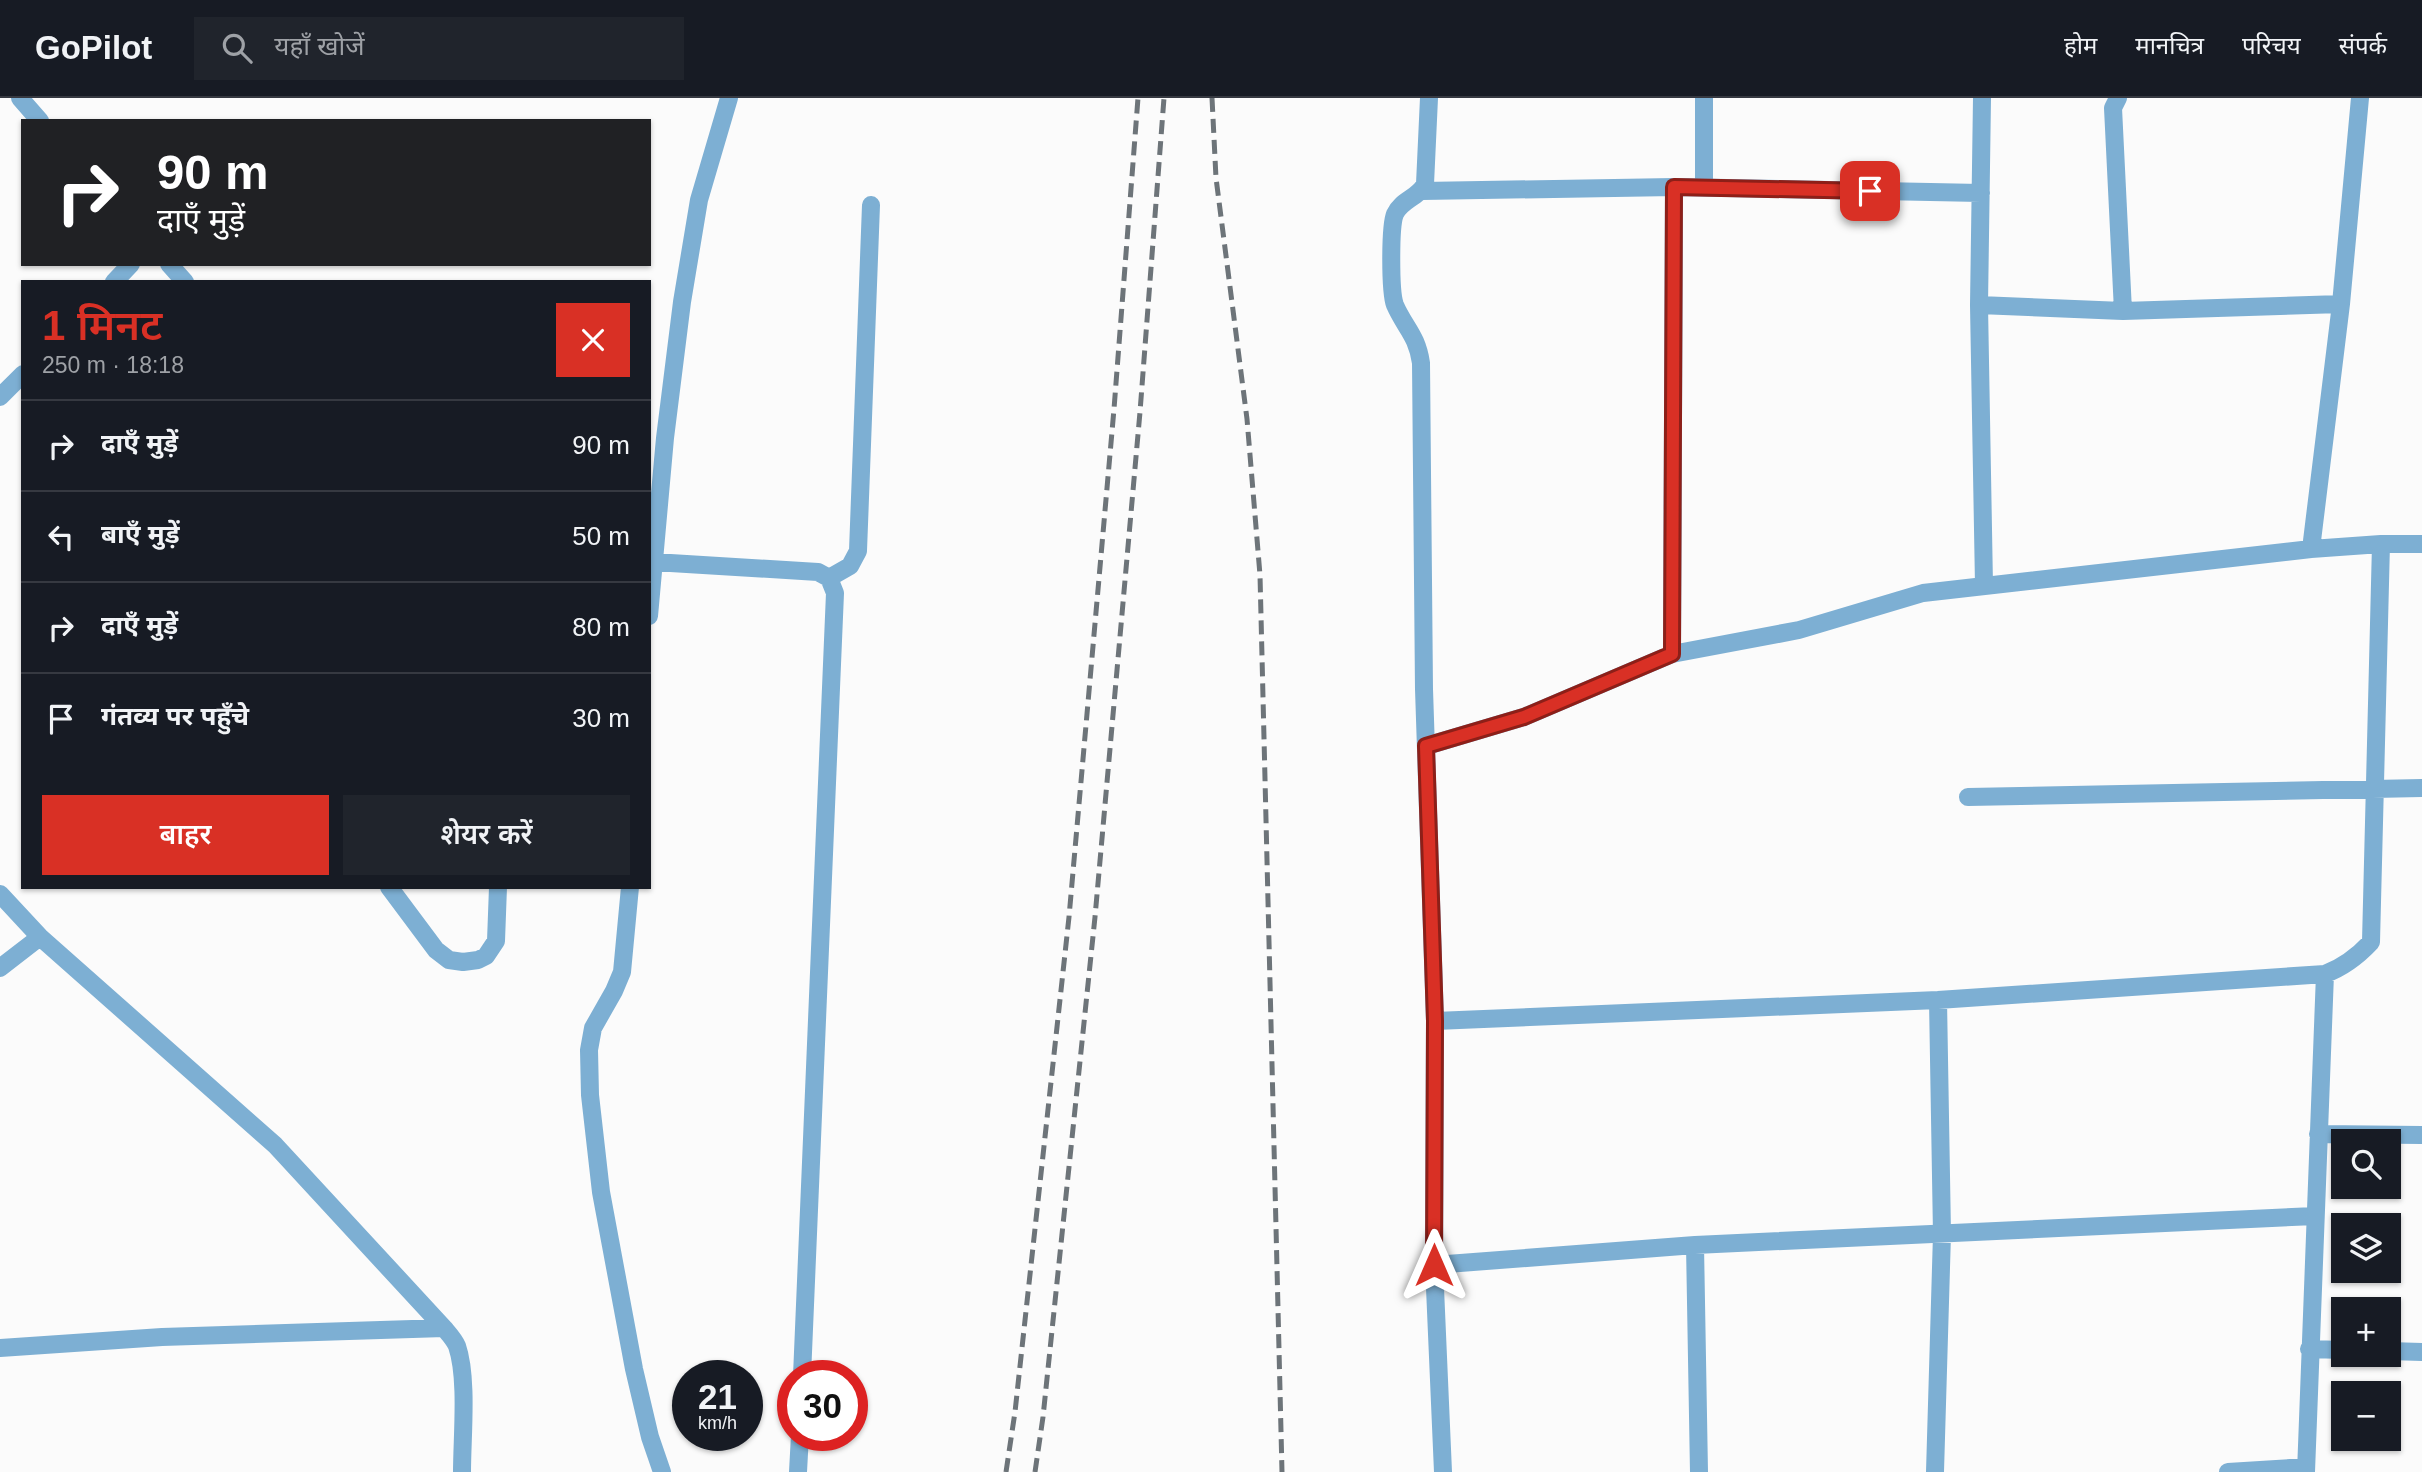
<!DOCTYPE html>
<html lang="hi">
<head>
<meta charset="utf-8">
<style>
  body { margin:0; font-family:Arial,"Noto Sans Devanagari",sans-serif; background:#20242c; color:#f1f3f6; height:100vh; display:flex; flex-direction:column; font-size:26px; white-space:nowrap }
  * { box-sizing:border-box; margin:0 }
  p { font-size:23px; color:#9ea1a6 }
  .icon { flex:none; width:38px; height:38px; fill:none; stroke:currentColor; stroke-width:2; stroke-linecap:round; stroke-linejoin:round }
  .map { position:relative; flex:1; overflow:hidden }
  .details { position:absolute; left:21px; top:182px; width:630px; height:609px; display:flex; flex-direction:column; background:#171b24; border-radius:0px; box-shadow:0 2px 5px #0004 }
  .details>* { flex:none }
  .guide { position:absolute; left:21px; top:21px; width:630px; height:147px; border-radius:0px; box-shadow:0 2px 5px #0004; background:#202124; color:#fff; overflow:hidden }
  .buttons { position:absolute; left:2331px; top:1031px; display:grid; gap:14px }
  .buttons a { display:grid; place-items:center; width:70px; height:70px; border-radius:0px; background:#171b24; box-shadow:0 2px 5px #0004; font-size:35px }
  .speed { position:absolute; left:672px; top:1262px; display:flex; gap:14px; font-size:35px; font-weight:700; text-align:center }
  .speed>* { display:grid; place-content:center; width:91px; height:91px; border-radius:50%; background:#171b24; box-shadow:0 2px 5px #0004; line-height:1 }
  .speed small { font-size:18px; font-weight:400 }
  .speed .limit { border:10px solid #d22; background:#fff; color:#111 }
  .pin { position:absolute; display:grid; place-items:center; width:60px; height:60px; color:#fff; margin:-30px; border-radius:14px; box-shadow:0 4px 10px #0006 }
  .me { position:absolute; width:77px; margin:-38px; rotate:0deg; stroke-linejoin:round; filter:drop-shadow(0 0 5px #0008) }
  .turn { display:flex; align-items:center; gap:24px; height:147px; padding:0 21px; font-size:32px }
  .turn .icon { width:91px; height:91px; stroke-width:2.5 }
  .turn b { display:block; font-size:49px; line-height:60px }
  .round { display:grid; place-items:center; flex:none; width:74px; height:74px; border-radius:0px; background:#20242c }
  .summary { display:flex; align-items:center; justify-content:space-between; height:119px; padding:0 21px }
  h1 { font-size:42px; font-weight:600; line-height:52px; color:#d93025 }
  .cta { display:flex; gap:14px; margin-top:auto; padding:14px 21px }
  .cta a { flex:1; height:80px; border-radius:0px; background:#d93025; color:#fff; font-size:28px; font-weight:600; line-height:80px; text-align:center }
  .cta a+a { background:#20242c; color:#f1f3f6 }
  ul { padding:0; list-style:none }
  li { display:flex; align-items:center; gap:21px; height:91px; padding:0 21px; border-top:2px solid #363941 }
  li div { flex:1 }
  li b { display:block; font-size:26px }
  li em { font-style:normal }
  header { display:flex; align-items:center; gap:42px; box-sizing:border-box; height:98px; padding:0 35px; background:#171b24; border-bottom:2px solid #363941 }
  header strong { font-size:33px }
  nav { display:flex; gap:38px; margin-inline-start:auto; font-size:24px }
  .search { width:490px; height:63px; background:#20242c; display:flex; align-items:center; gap:18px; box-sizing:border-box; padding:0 24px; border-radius:0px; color:#9ea1a6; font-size:26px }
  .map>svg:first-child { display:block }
</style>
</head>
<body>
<header>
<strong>GoPilot</strong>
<div class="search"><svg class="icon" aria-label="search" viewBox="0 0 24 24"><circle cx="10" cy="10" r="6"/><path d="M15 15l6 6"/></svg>यहाँ खोजें</div>
<nav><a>होम</a><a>मानचित्र</a><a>परिचय</a><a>संपर्क</a></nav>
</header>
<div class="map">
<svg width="2422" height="1374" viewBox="0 0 2422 1374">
  <rect width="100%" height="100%" fill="#fbfbfb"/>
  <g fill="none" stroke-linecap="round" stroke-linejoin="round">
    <path stroke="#7dafd3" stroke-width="18" d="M20 0 40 23
      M1429 0 1425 86C1418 100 1401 102 1395 116 1390 128 1390 194 1395 207 1405 230 1417 237 1421 265L1424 591 1435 923 1434 1167 1443 1374
      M1704 0V90
      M1982 0 1979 207 1984 487
      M1422 93 1674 89 1981 95
      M169 166 185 184
      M114 184 131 166
      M1979 207 2123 213 2113 10 2118 0
      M2123 213 2341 206
      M0 299 23 276
      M2311 451 2341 206 2360 0
      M654 464 818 474 829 480 835 495 802 1278
      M829 480 850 468 858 453 871 107
      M649 518 665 340 682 204 699 102 729 0
      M1672 556 1674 89
      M1426 648 1524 619 1672 556 1799 532 1923 495 2311 451 2381 446H2422
      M1968 699 2422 690
      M389 789 436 852 449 862 463 864 478 862 486 858 496 843 498 789
      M630 789 622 874 614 893 593 930 589 952 590 997 601 1094 634 1271 650 1339 662 1374
      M0 796 40 839 275 1047 444 1230C449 1236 454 1241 457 1248 468 1280 462 1339 462 1374
      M0 870 40 839
      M1435 923 1938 902 2325 876C2344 869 2357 859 2371 844L2381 446
      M2318 1036 2422 1037
      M1695 1147 1699 1374
      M1434 1167 1695 1147 2315 1118
      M0 1250 162 1239 444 1230
      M2309 1251 2343 1252
      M2389 1253 2422 1254
      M798 1374 800 1337
      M1935 1374 1942 1136 1938 902
      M2228 1374 2306 1369
      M2306 1374 2325 876"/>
    <path stroke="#6d7479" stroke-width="5" stroke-dasharray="14 7" stroke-linecap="butt" d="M1212 0 1216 80 1247 321 1260 477 1282 1374
      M1006 1374 1015 1314 1069 819 1114 311 1138 0
      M1035 1374 1043 1319 1095 819 1140 314 1164 0"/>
  </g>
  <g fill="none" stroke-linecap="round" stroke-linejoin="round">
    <defs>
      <path id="route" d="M1434 1167 1435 923 1426 648 1524 619 1672 556 1674 89 1870 93"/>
    </defs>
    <use href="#route" stroke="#8d1f18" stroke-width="18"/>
    <use href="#route" stroke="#d93025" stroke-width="12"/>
  </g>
</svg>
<div class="buttons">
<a><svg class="icon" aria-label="search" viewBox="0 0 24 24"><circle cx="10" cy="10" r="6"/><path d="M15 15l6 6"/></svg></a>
<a><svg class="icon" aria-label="layers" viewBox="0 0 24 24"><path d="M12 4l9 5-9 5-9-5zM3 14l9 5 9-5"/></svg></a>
<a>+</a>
<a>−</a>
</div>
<div class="speed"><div>21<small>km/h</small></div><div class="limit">30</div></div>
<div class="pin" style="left:1870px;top:93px;background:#d93025"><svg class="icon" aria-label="arrive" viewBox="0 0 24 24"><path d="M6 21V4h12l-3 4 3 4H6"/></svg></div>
<svg class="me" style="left:1434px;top:1167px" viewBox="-20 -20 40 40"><path d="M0-17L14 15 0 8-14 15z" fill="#d93025" stroke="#fff" stroke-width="4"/></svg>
<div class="guide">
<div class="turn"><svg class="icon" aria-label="right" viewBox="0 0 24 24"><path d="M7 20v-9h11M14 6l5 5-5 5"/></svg><div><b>90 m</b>दाएँ मुड़ें</div></div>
</div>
<section class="details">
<div class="summary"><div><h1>1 मिनट</h1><p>250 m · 18:18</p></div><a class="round" style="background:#d93025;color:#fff"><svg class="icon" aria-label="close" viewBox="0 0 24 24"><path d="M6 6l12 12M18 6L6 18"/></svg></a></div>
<ul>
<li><svg class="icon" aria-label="right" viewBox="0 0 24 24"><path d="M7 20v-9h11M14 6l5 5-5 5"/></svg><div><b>दाएँ मुड़ें</b></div><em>90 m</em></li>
<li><svg class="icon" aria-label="left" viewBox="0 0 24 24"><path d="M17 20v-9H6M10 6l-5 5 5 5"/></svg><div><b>बाएँ मुड़ें</b></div><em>50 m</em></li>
<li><svg class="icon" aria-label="right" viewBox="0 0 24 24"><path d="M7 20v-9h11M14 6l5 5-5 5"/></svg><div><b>दाएँ मुड़ें</b></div><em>80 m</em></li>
<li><svg class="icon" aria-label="arrive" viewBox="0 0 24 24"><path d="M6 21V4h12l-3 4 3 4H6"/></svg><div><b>गंतव्य पर पहुँचे</b></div><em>30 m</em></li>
</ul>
<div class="cta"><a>बाहर</a><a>शेयर करें</a></div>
</section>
</div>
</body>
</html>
